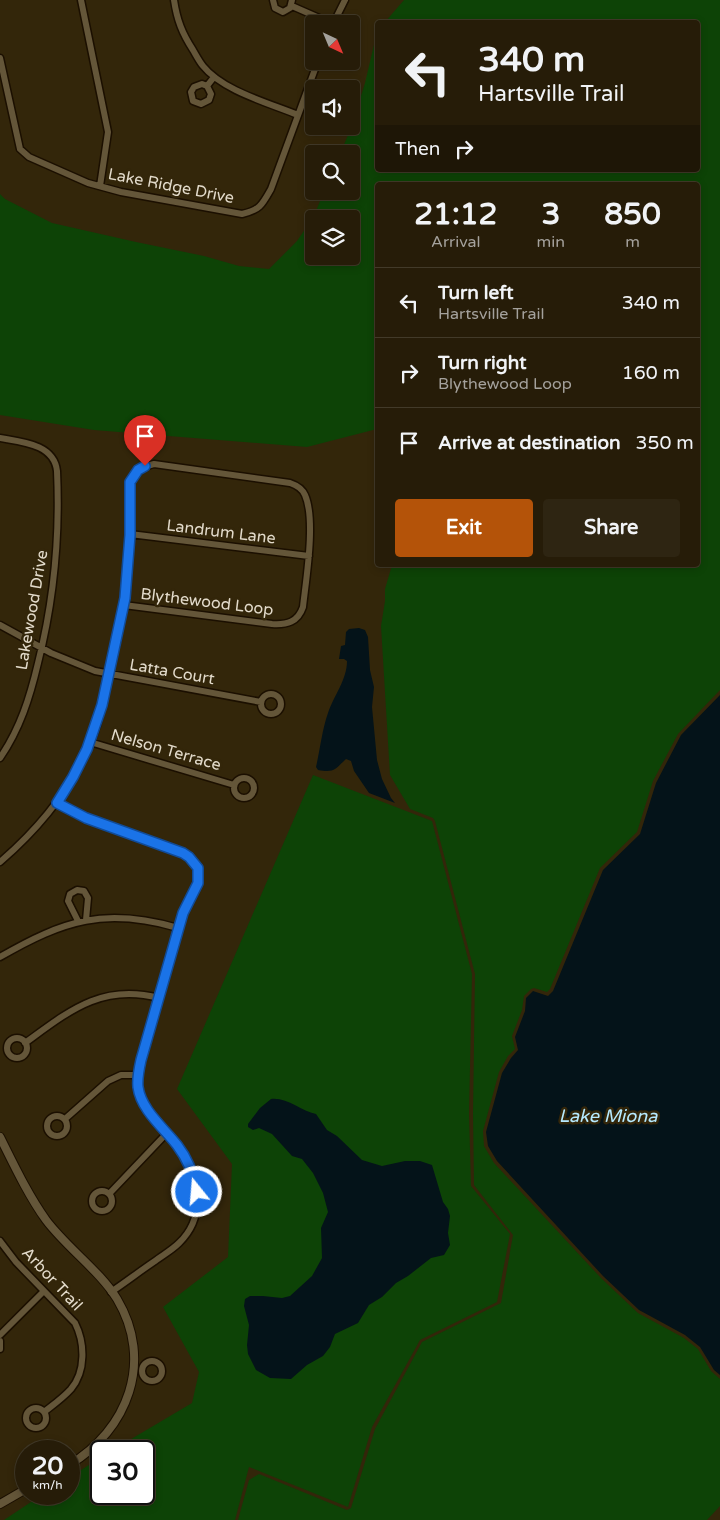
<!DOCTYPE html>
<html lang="en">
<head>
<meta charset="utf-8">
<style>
  body { margin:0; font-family:"Varela Round",sans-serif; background:#2e2512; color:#f1f3f6; height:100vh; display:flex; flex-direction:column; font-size:19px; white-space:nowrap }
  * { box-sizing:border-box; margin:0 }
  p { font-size:16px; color:#a4a19c }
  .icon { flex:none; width:28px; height:28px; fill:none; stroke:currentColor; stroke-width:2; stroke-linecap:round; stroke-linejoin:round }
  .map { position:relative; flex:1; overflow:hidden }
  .details { position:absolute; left:375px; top:182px; width:325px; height:385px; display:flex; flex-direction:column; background:#261c08; border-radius:5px; box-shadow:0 2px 8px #0003,0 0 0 1px #423a29 }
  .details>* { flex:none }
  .banner { position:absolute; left:375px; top:20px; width:325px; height:152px; border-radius:5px; box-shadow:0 2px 8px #0003,0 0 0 1px #423a29; background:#261c08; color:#f1f3f6; overflow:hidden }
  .needle { width:32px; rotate:136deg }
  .controls { position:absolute; left:305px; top:15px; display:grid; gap:10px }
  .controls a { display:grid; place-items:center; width:55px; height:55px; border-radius:5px; background:#261c08; box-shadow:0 2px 8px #0003,0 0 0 1px #423a29; font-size:25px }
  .speed { position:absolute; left:15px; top:1440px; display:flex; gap:10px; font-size:25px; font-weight:700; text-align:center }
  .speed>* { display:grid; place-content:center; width:65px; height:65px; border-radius:50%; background:#261c08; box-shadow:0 2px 8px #0003,0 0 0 1px #423a29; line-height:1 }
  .speed small { font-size:12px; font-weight:400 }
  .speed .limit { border:2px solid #111; border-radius:8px; background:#fff; color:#111 }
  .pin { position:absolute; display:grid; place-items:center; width:42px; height:42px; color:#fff; margin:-51px -21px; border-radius:50% 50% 50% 0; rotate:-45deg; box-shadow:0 0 5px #0007 }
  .pin .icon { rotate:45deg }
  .me { position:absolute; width:55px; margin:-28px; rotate:343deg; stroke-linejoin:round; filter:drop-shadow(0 0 4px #0008) }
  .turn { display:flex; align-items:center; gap:18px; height:105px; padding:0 20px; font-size:22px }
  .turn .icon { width:65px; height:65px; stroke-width:2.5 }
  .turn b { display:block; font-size:35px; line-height:42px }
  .then { display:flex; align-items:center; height:48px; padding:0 20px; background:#0003; gap:10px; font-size:19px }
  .eta { display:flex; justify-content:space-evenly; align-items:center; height:85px; text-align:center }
  .eta b { font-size:30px; font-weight:700; line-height:35px }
  .action { display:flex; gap:10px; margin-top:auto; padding:10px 20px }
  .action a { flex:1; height:58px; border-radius:5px; background:#b45309; color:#fff; font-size:20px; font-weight:700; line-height:58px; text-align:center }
  .action a+a { background:#2e2512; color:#f1f3f6 }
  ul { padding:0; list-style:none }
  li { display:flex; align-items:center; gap:15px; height:70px; padding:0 20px; border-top:1px solid #423a29 }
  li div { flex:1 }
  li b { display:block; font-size:19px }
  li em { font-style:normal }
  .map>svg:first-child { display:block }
</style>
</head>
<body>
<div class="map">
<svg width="720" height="1520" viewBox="0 0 720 1520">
  <rect width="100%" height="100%" fill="#33260a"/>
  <path fill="#0d4306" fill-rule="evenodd" d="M404 0H720V690L678 734 653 781 637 832 600 868 550 989 547 992 534 988 531 989 524 996 522 1010 512 1036 515 1049 508 1056 499 1072 483 1131 484 1146 494 1163 601 1278 638 1313 684 1338 698 1349 711 1371 720 1379V1506L707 1520H238L249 1480 259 1474 347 1510 351 1508 375 1429 422 1342 501 1303 513 1235 474 1185 473 1114 475 974 435 821 433 818 410 809 390 775 381 626 385 601V589L392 565H698V185H378L377 429 307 447 94 430 0 415V194L5 199 52 223 136 242 204 256 239 266 269 269 297 241 314 216 324 191H351V154H340L351 128 365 83 377 32 378 170H698V22H385ZM314 219H351V256H314Z
    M313 775 432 821 472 974 469 1114 471 1186 510 1234 497 1302 420 1340 372 1427 348 1507 249 1467 235 1520H4L43 1494H69V1478L101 1457V1494H144V1451H111L192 1403 199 1372 163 1307 228 1257 232 1164 177 1089Z"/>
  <path fill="#041319" d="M359 628 365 630 368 637 370 670 374 687 372 707 377 760 382 779 391 798 395 803 369 793 354 771 351 761 346 759C335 769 335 773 318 770L316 767C320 750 322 730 328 713 334 695 347 680 347 661L344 659H339L341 646 345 645 346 632 349 629Z
    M720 695V1375L714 1370 700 1347 685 1335 639 1310 603 1276 497 1161 488 1146 486 1132 502 1073 511 1058 518 1050 515 1037 525 1011 526 998 533 991 548 996 553 991 603 870 640 834 656 783 681 735Z
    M271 1099C287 1097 301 1111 316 1114L327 1130 337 1136 362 1160 382 1166 405 1161H420L432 1165 443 1202 448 1209 450 1216 448 1233 450 1245 444 1255 431 1258 408 1276 396 1283 382 1297 369 1305 358 1323 335 1334 330 1347 323 1356 307 1365 291 1379 270 1378 256 1370 248 1354 247 1345 249 1325 244 1306 245 1299 250 1296H263L282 1298 290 1296 312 1276 322 1258 321 1228 328 1212 323 1193 313 1173 302 1159 292 1156 272 1134 259 1128 253 1130 248 1127V1124L260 1108Z"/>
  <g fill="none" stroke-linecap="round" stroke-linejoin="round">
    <defs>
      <path id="minor" d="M81 0 108 132 100 186
        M174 0C177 20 182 33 193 50 196 55 199 61 203 66 223 91 269 103 298 115
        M273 0 275 8 283 12 290 8 292 0
        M292 6 333 24
        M333 24 345 0
        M0 58 20 149 29 157 88 183 121 192 242 214C260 210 262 205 271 189L318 61
        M207 86 202 84 194 87 191 92 193 101 201 104 209 100 211 94 207 86 214 77
        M0 438C22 442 54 444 57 471 60 536 54 600 38 663 30 697 20 729 0 758
        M130 534 309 556
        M0 625 51 653 95 671 261 702
        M261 704a10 10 0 1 1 20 0a10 10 0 1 1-20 0Z
        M90 742 234 785
        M234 788a10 10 0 1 1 20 0a10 10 0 1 1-20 0Z
        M57 803 74 813 183 853 189 857 198 868V883L183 913 138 1075C138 1102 151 1114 168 1134 193 1164 213 1210 179 1243 172 1250 163 1255 155 1261 140 1271 126 1282 111 1292
        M0 862C43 825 79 780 97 725 103 705 106 686 111 666 119 634 125 602 128 569 130 540 129 511 130 482 135 471 142 467 154 464L290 483C296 485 302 488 305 495 316 520 306 579 303 607 298 622 287 625 272 624L124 605
        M78 921 68 901 70 894 77 890 84 891 88 898 86 920
        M0 957C64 920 105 907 178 928
        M7 1048a10 10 0 1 1 20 0a10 10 0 1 1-20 0Z
        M25 1043C69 1011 102 983 159 998
        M47 1126a10 10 0 1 1 20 0a10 10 0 1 1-20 0Z
        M65 1119 108 1081 121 1075H138
        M92 1201a10 10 0 1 1 20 0a10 10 0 1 1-20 0Z
        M109 1194 167 1133
        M0 1241 16 1262 75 1323C85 1343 86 1371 71 1389 63 1398 53 1405 44 1412
        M0 1335 44 1291
        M0 1341V1349
        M142 1371a10 10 0 1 1 20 0a10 10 0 1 1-20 0Z
        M26 1418a10 10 0 1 1 20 0a10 10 0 1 1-20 0Z"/>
      <path id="tertiary" d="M0 1137C14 1165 28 1195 46 1220 67 1248 100 1271 117 1299 154 1361 128 1430 69 1465
        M0 1504 26 1489"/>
    </defs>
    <use href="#minor" stroke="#1b0f00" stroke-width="9"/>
    <use href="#tertiary" stroke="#1b0f00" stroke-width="10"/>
    <use href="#minor" stroke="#645639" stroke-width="6"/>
    <use href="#tertiary" stroke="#645639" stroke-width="8"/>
  </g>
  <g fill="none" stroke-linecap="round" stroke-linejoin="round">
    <defs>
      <path id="route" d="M145 466 138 470 130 482V535L125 598 102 705 87 749 73 777 57 803 86 818 183 853 189 857 198 868V883L183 913 141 1060C139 1069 137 1078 138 1087 141 1110 164 1128 177 1145 187 1158 194 1175 197 1192"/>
    </defs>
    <use href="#route" stroke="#114b97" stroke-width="12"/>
    <use href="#route" stroke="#1a73e8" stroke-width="9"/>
  </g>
  <g text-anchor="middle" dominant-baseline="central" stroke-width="5" stroke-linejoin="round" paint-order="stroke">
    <g font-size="16" fill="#e3dbcb" stroke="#33260a">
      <text transform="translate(171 186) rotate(11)">Lake Ridge Drive</text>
      <text transform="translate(221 532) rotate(7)">Landrum Lane</text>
      <text transform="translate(207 602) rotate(7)">Blythewood Loop</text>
      <text transform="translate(32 610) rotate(-80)">Lakewood Drive</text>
      <text transform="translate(172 672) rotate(10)">Latta Court</text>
      <text transform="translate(166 750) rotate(16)">Nelson Terrace</text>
      <text transform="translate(52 1279) rotate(47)">Arbor Trail</text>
    </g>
    <g font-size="18" font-style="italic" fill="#b6eaff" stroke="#33260a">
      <text x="608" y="1116">Lake Miona</text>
    </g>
  </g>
</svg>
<div class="controls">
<a><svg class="needle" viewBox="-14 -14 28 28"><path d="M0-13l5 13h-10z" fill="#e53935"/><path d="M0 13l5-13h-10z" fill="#a4a19c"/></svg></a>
<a><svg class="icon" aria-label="sound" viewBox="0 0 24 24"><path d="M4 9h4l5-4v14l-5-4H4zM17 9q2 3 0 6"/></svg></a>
<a><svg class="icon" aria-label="search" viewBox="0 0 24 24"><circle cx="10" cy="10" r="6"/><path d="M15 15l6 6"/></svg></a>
<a><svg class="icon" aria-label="layers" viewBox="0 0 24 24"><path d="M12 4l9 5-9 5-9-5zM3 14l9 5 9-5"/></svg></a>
</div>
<div class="speed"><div>20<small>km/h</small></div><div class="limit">30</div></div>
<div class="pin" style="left:145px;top:466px;background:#d93025"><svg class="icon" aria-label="arrive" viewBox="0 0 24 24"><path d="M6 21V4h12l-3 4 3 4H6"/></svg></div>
<svg class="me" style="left:197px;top:1192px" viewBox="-20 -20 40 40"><circle r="17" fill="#1a73e8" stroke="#fff" stroke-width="3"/><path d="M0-11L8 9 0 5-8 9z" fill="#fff"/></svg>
<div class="banner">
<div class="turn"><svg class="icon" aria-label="left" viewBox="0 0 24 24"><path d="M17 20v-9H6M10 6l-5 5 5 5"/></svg><div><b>340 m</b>Hartsville Trail</div></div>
<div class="then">Then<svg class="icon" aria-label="right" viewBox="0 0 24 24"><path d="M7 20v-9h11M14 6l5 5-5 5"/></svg></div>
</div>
<section class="details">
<div class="eta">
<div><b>21:12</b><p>Arrival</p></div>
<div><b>3</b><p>min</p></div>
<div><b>850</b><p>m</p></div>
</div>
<ul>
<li><svg class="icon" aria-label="left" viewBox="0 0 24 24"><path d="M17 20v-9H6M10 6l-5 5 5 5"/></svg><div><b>Turn left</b><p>Hartsville Trail</p></div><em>340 m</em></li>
<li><svg class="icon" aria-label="right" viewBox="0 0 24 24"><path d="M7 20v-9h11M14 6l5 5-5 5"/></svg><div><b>Turn right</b><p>Blythewood Loop</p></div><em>160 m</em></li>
<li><svg class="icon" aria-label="arrive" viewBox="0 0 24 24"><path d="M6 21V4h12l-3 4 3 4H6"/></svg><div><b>Arrive at destination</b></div><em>350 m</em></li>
</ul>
<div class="action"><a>Exit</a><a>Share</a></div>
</section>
</div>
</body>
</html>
